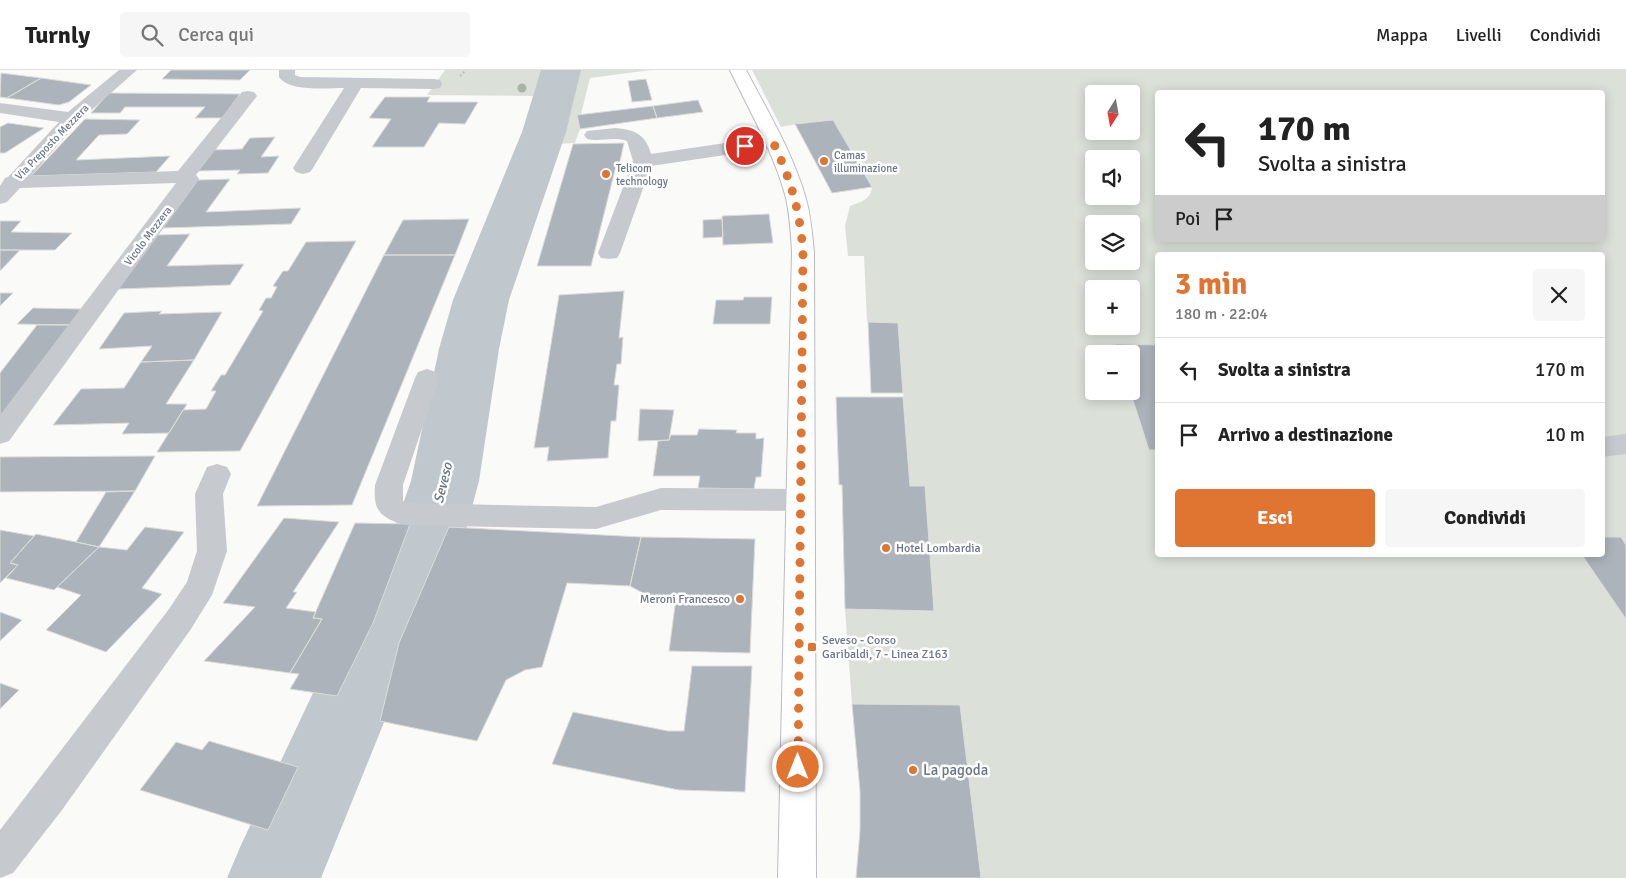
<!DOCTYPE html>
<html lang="it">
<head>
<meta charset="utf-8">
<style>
  body { margin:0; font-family:Signika,sans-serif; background:#f6f6f6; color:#222; height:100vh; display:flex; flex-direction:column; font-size:19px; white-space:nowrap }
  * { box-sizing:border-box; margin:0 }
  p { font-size:16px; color:#767676 }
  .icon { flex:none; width:28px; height:28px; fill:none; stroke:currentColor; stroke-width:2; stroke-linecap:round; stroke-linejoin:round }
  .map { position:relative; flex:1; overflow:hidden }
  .sheet { position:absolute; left:1155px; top:182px; width:450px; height:305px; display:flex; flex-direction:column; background:#fff; border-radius:5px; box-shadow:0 2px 12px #0003 }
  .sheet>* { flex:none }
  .banner { position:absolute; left:1155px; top:20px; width:450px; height:152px; border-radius:5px; box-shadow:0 2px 12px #0003; background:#fff; color:#222; overflow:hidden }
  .needle { width:32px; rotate:191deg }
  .buttons { position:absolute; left:1085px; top:15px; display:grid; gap:10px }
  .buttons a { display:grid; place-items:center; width:55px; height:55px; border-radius:5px; background:#fff; box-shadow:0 2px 12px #0003; font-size:25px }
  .pin { position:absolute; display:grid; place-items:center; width:42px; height:42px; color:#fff; margin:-21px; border:2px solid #fff; border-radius:50%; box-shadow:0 1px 5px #0007 }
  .me { position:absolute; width:55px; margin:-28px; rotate:0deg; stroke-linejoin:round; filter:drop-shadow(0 0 4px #0008) }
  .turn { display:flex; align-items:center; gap:18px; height:105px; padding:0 20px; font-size:22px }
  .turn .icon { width:65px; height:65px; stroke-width:2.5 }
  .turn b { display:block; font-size:35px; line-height:42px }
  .then { display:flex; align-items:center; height:48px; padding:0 20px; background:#0003; gap:10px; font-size:19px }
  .round { display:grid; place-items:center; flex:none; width:52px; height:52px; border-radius:5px; background:#f6f6f6 }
  .summary { display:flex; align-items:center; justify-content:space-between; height:85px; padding:0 20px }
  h1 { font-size:30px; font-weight:800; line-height:38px; color:#e07431 }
  .action { display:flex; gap:10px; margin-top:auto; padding:10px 20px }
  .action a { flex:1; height:58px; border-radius:5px; background:#e07431; color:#fff; font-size:20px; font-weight:800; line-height:58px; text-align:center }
  .action a+a { background:#f6f6f6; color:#222 }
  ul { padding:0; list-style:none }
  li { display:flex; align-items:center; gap:15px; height:65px; padding:0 20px; border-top:1px solid #e0e0e0 }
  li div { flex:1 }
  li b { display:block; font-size:19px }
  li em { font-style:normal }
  header { display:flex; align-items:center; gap:30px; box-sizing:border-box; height:70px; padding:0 25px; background:#fff; border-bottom:1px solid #e0e0e0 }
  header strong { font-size:24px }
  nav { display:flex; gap:28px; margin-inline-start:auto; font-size:18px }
  .search { width:350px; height:45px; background:#f6f6f6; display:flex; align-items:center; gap:12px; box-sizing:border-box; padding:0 18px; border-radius:5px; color:#767676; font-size:19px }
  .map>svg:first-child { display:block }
</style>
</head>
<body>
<header>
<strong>Turnly</strong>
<div class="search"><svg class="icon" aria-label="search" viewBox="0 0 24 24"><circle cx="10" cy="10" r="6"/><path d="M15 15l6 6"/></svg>Cerca qui</div>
<nav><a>Mappa</a><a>Livelli</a><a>Condividi</a></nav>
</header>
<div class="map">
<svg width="1626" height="808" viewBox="0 0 1626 808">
  <rect width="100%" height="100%" fill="#fafaf8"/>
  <path fill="#dbe1d9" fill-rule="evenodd" d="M445 0H548L540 26 427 25Z
    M575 0H651L590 8 581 44 577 45 580 59 575 73 556 74Z
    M752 0H1626V808H981L960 635 852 634 845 539 934 540 925 416H910L898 253 867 252 864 186H848L845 156 850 136C861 132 871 129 872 117L808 52 781 57ZM1158 22H1602V170H1158ZM1094 24H1131V61H1094ZM1094 89H1131V126H1094ZM1094 154H1131V191H1094ZM1158 185H1602V485H1158ZM1094 219H1131V256H1094ZM1094 284H1131V321H1094Z"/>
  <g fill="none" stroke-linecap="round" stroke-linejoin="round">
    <path fill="#c0c8ce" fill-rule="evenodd" d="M541 0H581L566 62 509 230 499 279 479 411 465 463 435 541 389 640 321 808H227L241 775 322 604 365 526 393 463 411 411 439 279 453 230 522 62Z"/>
  </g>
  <path fill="#adb3ba" stroke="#dcdcda" d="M171 0H250L240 10 162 9Z
    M1 3 41 8 7 28 0 27Z
    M41 8 91 15 69 32 59 35 7 28Z
    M646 9 652 30 632 32 628 11Z
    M109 23 240 24 222 48H195L205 37H125L120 43H91Z
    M385 27H430L427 32H478L465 54 439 53 424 77H372L391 49 369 48Z
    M698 30 703 42 657 48 653 36Z
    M653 36 657 48 580 59 577 45Z
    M85 49 140 50 127 64 99 65 76 90 170 86 156 102 31 106Z
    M833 50 872 117 832 123 795 54Z
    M8 53 44 58 5 83H0V57Z
    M275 67 261 87 279 86 268 103 237 104 240 100 197 101 213 80 242 79 250 68Z
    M624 73 619 96H616L591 196H537L573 74Z
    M230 109 206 142 301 138 291 154 163 158 198 110Z
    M769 144 773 173 723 175 722 146Z
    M469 149 455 185H384L403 150Z
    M722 149 723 167 703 168V150Z
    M0 151H21L11 162 72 163 55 180H0Z
    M190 164 167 196 244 194 230 215 118 219 158 165Z
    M356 171 240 381 157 382 183 340 206 339 216 321H211L221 305H225L263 241 259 240 266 228H271L277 217 273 216 283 201H288L306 172Z
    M0 180H20L0 201Z
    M384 185H455L352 435 257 436Z
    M624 221 619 268 623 267 621 294H617L614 315H619L616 351H611L608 388 547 391 549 377 534 378 559 225Z
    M0 223H13L0 236Z
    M744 227H772L770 254H713L716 230H743Z
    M33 238 82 239 70 255 17 254Z
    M162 241 159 244 222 242 194 290 141 292 152 276 99 279 124 243Z
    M868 252 898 253 903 323H871Z
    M37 255H70L3 345H0V303Z
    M1115 274 1158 275V380H1149L1130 321 1131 284H1118Z
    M194 290 166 334H187L169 363 122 364 129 353 53 355 81 319 124 318 141 292Z
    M836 327H903L910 416H925L934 541 845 539 842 415H839Z
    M640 339 674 340 669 370 638 371Z
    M699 359 737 360 736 363H756V369L764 368 761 407H756L754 419 698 418 700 406H653L658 371 669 370 671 365H697Z
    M155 386 135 421 0 422V387Z
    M135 421 99 477 76 472 106 422Z
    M284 448 339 452 293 522H297L286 538 316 542 313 548 322 549 290 603 204 591 255 537 223 533Z
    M355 453 410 454 373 553 337 626 290 619 299 604 290 603 322 549 313 548Z
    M145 457 184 462 142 518 162 524 106 582 46 560 81 525 57 517 99 477 127 480Z
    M449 457 641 467 630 516 567 513 542 597 525 600 506 610 477 671 380 651 399 573Z
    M0 460 34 466 10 493 18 495 0 513Z
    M36 464 76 472 99 477 54 520 6 508 18 495 10 493Z
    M641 467 755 469 750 583 669 581 676 528H652L630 516Z
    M1602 467H1621L1626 475V549L1582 485H1602Z
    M0 542 22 550 0 571Z
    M692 596H752L745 722 679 720 552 694 573 642 668 661H684Z
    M0 613 19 620 0 639Z
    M852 634 960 635 981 808H856L860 760V721Z
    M209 671 298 697 268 760 140 720 176 672 202 680Z"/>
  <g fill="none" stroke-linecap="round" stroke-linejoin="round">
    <defs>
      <path id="major" d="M730 0H746C768 42 793 83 806 129 811 146 812 164 814 182L816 808H778L792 182C791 164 790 146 786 128 774 83 750 42 730 0Z"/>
    </defs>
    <use href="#major" stroke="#b9bcc1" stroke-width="2"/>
    <path stroke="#bec0c3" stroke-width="2" stroke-dasharray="2 2" stroke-linecap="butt" d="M460 6 466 0"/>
    <path fill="#c6c9cd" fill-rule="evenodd" d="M119 0H137L78 52 31 106 178 101 242 22 248 21 254 22 257 26 196 105 199 109 196 113 9 371 0 374V345L176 113 20 118 7 132 0 134V116L5 108 8 107 59 52 0 43V33L68 42Z
      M279 0H295V5L300 7 434 9 440 10 442 14 440 18 434 19 361 18 313 98 310 102 303 104 296 102 293 98 344 18C328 18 289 22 279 7Z
      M616 58C636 60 646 65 651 84L773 66 780 68 782 72 780 76 773 78 651 96 620 183 617 188 609 189 601 188 598 183 633 91 627 71C614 66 600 72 587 69L584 65 587 61Z
      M427 299 436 302 439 308 403 415V431L407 433 596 437 661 418 800 419 810 422 814 430 810 438 800 441 661 440 596 459 404 455C380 447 373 441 375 415L415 308 418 302Z
      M1626 364V384L1602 387V367Z
      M217 394 227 397 231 404 223 424 227 481 212 525 191 559 62 740 13 803 0 808V760L169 539 187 512 197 481 195 424 207 397Z"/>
    <use href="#major" fill="#fff" fill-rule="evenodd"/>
  </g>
  <circle fill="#a9b4a7" cx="522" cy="18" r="4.5"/>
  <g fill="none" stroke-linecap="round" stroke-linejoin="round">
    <path stroke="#e07431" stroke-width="9" stroke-dasharray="0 16.2" d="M745 76 773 72C791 110 800 141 803 182L798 697"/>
  </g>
  <g fill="#e07431" stroke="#fff" stroke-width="2">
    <circle cx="824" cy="91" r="5"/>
    <circle cx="606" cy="104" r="5"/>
    <circle cx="886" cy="478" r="5"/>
    <circle cx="740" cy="529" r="5"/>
    <rect x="807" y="572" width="10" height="10" rx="2.5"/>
    <circle cx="913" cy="700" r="5"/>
  </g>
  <g text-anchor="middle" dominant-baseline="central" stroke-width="5" stroke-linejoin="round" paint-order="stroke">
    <g font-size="11" fill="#6a7688" stroke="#fff">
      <text transform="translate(52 72) rotate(-46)">Via Preposto Mezzera</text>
      <text transform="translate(148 166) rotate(-53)">Vicolo Mezzera</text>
    </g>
    <g font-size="11" fill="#6a7688" stroke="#fff" text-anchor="start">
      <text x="834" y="85">Camas<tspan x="834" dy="13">illuminazione</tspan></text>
      <text x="616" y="98">Telicom<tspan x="616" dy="13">technology</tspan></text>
    </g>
    <g font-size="12" fill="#6a7688" stroke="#fff" text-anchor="start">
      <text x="896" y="478">Hotel Lombardia</text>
      <text x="730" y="529" text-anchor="end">Meroni Francesco</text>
      <text x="822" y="570">Seveso - Corso<tspan x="822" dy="14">Garibaldi, 7 - Linea Z163</tspan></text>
    </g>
    <g font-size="14" font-style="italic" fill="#667783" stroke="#fff">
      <text transform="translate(443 413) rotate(-76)">Seveso</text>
    </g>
    <g font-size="15" fill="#6a7688" stroke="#fff" text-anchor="start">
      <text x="923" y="700">La pagoda</text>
    </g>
  </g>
</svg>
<div class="buttons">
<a><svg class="needle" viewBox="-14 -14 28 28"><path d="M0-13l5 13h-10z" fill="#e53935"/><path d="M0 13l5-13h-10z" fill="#767676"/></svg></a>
<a><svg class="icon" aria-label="sound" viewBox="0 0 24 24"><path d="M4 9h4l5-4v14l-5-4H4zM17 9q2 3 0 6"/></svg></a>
<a><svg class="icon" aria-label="layers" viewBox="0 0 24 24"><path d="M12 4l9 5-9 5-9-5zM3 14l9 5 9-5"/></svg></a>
<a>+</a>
<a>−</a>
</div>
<div class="pin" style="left:745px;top:76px;background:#d93025"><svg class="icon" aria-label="arrive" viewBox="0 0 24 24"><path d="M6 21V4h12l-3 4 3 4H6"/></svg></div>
<svg class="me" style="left:798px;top:697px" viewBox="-20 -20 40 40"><circle r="17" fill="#e07431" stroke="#fff" stroke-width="3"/><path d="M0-11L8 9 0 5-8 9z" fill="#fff"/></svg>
<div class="banner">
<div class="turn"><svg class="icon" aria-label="left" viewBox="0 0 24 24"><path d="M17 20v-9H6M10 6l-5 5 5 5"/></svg><div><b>170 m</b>Svolta a sinistra</div></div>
<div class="then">Poi<svg class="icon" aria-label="arrive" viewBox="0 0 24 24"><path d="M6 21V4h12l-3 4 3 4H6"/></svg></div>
</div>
<section class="sheet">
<div class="summary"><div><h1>3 min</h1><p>180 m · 22:04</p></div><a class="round"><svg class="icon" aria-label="close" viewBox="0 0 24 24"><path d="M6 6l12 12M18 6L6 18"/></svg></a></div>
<ul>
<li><svg class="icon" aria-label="left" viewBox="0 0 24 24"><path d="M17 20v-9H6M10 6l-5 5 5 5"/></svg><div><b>Svolta a sinistra</b></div><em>170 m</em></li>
<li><svg class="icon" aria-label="arrive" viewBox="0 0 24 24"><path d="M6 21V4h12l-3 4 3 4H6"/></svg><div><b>Arrivo a destinazione</b></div><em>10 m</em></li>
</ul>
<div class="action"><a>Esci</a><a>Condividi</a></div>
</section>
</div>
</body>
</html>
